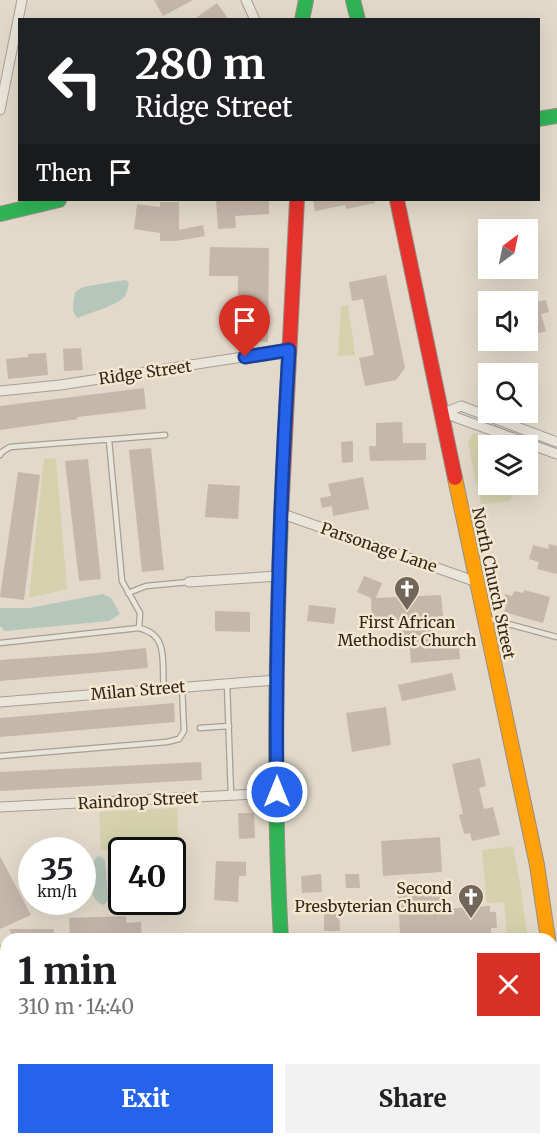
<!DOCTYPE html>
<html lang="en">
<head>
<meta charset="utf-8">
<style>
  body { margin:0; font-family:Merriweather,serif; background:#f2f2f2; color:#202124; height:100vh; display:flex; flex-direction:column; font-size:22px; white-space:nowrap }
  * { box-sizing:border-box; margin:0 }
  p { font-size:20px; color:#757577 }
  .icon { flex:none; width:33px; height:33px; fill:none; stroke:currentColor; stroke-width:2; stroke-linecap:round; stroke-linejoin:round }
  .map { position:relative; flex:1; overflow:hidden }
  .sheet { position:absolute; left:0px; top:933px; width:558px; height:212px; display:flex; flex-direction:column; background:#fff; border-radius:18px 18px 0 0; box-shadow:0 6px 24px #0002 }
  .sheet>* { flex:none }
  .hud { position:absolute; left:18px; top:18px; width:522px; height:183px; border-radius:0px; box-shadow:0 6px 24px #0002; background:#202124; color:#fff; overflow:hidden }
  .needle { width:39px; rotate:33deg }
  .buttons { position:absolute; left:478px; top:219px; display:grid; gap:12px }
  .buttons a { display:grid; place-items:center; width:60px; height:60px; border-radius:0px; background:#fff; box-shadow:0 6px 24px #0002; font-size:30px }
  .speed { position:absolute; left:18px; top:837px; display:flex; gap:12px; font-size:30px; font-weight:700; text-align:center }
  .speed>* { display:grid; place-content:center; width:78px; height:78px; border-radius:50%; background:#fff; box-shadow:0 6px 24px #0002; line-height:1 }
  .speed small { font-size:15px; font-weight:400 }
  .speed .limit { border:3px solid #111; border-radius:9px; background:#fff; color:#111 }
  .pin { position:absolute; display:grid; place-items:center; width:51px; height:51px; color:#fff; margin:-62px -26px; border-radius:50% 50% 50% 0; rotate:-45deg; box-shadow:0 0 6px #0007 }
  .pin .icon { rotate:45deg }
  .me { position:absolute; width:66px; margin:-33px; rotate:0deg; stroke-linejoin:round; filter:drop-shadow(0 0 4px #0008) }
  .turn { display:flex; align-items:center; gap:21px; height:126px; padding:0 18px; font-size:27px }
  .turn .icon { width:78px; height:78px; stroke-width:2.5 }
  .turn b { display:block; font-size:42px; line-height:51px }
  .then { display:flex; align-items:center; height:57px; padding:0 18px; background:#0003; gap:12px; font-size:22px }
  .round { display:grid; place-items:center; flex:none; width:63px; height:63px; border-radius:0px; background:#f2f2f2 }
  .summary { display:flex; align-items:center; justify-content:space-between; height:102px; padding:0 18px }
  h1 { font-size:36px; font-weight:800; line-height:45px }
  .button { display:flex; gap:12px; margin-top:auto; padding:12px 18px }
  .button a { flex:1; height:69px; border-radius:0px; background:#2563eb; color:#fff; font-size:24px; font-weight:800; line-height:69px; text-align:center }
  .button a+a { background:#f2f2f2; color:#202124 }
  .map>svg:first-child { display:block }
</style>
</head>
<body>
<div class="map">
<svg width="557" height="1144" viewBox="0 0 557 1144">
  <rect width="100%" height="100%" fill="#e2d9ca"/>
  <path fill="#d4d1ac" d="M348 305 355 355 338 356 341 306Z
    M473 433 505 445 489 446V484L521 485 509 501 481 504 468 442Z
    M56 458 67 589 29 598 44 459Z
    M177 808 179 846 101 850 99 812Z
    M513 846 520 884 527 933 507 935 504 902 487 903 482 850Z"/>
  <path fill="#b5c7bb" d="M125 280 129 282C128 286 127 293 125 296 118 306 90 312 78 318 70 312 74 301 75 292L83 287Z
    M103 594 111 598 120 614 109 621 5 631 0 626V608H29Z
    M99 856 105 860 108 901 103 905C98 902 94 900 93 894 90 883 88 861 99 856Z"/>
  <path fill="#c6b7ab" d="M154 0H193L163 16Z
    M217 3 229 20H193Z
    M216 200H269V214L235 216 236 228 218 229Z
    M313 200H375V203L346 209 345 205 315 211Z
    M160 202H179V230L203 225 205 236 176 241H160V233L134 229 137 204 160 207Z
    M210 247 269 248 268 342 237 341 238 276H209Z
    M386 275 405 368 396 380 365 386 359 358 374 355 363 299 352 301 349 282Z
    M546 300 549 312 541 314 546 331 528 336V308L538 305 537 302Z
    M81 348 83 370 64 371 63 349Z
    M46 353 48 375 8 379 6 359 28 357V354Z
    M144 388 146 409 77 417 78 419 0 430V406Z
    M402 422 403 443H426V460L370 461 369 446H376V423Z
    M353 441V462L342 463 341 442Z
    M151 448 164 570 142 572 129 450Z
    M88 459 101 579 79 581 65 461Z
    M18 472 40 475 24 600 0 597Z
    M363 477 369 509 333 516 332 506 322 508 320 498 331 496 328 484Z
    M208 484 240 486 238 519 205 517Z
    M549 544 557 546V574L537 569 539 562 529 559 533 545 548 549Z
    M364 576 382 583 376 598 441 595 443 616 433 617 434 646 459 645 460 659 411 663 409 636 399 637 398 620 372 622 371 598 357 592Z
    M524 590 550 597 543 623 504 612 507 604 503 603 505 594 512 596 514 591 523 593Z
    M309 605 336 608 334 624 307 621Z
    M215 611 250 612V632L215 631Z
    M146 648 148 668 0 681V660L96 653Z
    M452 673 456 690 402 701 398 685Z
    M174 703 175 722 0 737V718Z
    M386 707 391 745 352 752 346 713Z
    M480 758 486 786 479 788 484 809 493 807 500 835 472 841 470 833 464 834 459 815 463 814 452 764Z
    M201 762 202 780 0 791V772Z
    M238 813H254L255 838 239 839Z
    M440 837 442 872 383 876 381 841Z
    M0 856 31 915 0 929Z
    M216 861 246 862V876H239L238 902 214 900Z
    M321 874 322 892 302 893 301 876Z
    M345 874H359L360 888H346Z
    M444 892 445 909 490 906V912H496L497 928H491V933L400 935 398 894Z
    M324 908H339L340 931H324Z
    M126 916V923L141 922 142 939H70L69 918Z
    M9 929H54V939H14Z"/>
  <g fill="none" stroke-linecap="round" stroke-linejoin="round">
    <defs>
      <path id="lane" d="M109 440 122 581 140 613 139 628
        M0 455 2 452 10 447 165 435
        M128 593 146 586 189 582
        M490 619 557 637
        M0 643 139 628C170 635 161 663 164 688
        M227 684 231 795
        M200 728 229 726
        M0 756 167 742 179 739 184 731 182 686"/>
      <path id="street" d="M246 0 255 20
        M0 110 22 0
        M0 391 60 385 289 350
        M444 413 461 406 557 442
        M444 413 557 454
        M280 513 477 582
        M189 582 278 576
        M0 702 276 680
        M0 807 277 793
        M552 946H557
        M0 975H6"/>
      <path id="fast" d="M353 0 358 20
        M302 20 306 0
        M538 119 557 116
        M0 214 59 200
        M281 939C273 799 276 657 281 517
        M552 979 557 1024"/>
      <path id="slow" d="M455 478 537 865 548 939
        M0 953 6 959
        M176 1138 181 1144
        M301 1138 302 1144"/>
      <path id="jam" d="M397 200 455 478
        M281 517 297 200"/>
    </defs>
    <use href="#lane" stroke="#a79e94" stroke-width="7"/>
    <use href="#street" stroke="#a79e94" stroke-width="11"/>
    <use href="#fast" stroke="#978e83" stroke-width="16"/>
    <use href="#slow" stroke="#978e83" stroke-width="16"/>
    <use href="#jam" stroke="#978e83" stroke-width="16"/>
    <use href="#lane" stroke="#eae5db" stroke-width="4.5"/>
    <use href="#street" stroke="#eae5db" stroke-width="9"/>
    <use href="#fast" stroke="#30b455" stroke-width="14"/>
    <use href="#slow" stroke="#ff9f0a" stroke-width="14"/>
    <use href="#jam" stroke="#e5322d" stroke-width="14"/>
  </g>
  <g fill="none" stroke-linecap="round" stroke-linejoin="round">
    <defs>
      <path id="route" d="M245 357 289 350C280 498 275 645 277 792"/>
    </defs>
    <use href="#route" stroke="#184099" stroke-width="15"/>
    <use href="#route" stroke="#2563eb" stroke-width="10"/>
  </g>
  <defs>
    <symbol id="church-pin" viewBox="-11 -11 22 30"><path d="M0 17L-7.5 6A9.5 9.5 0 1 1 7.5 6Z" fill="#726559" stroke="#f4e7cf"/><path d="M-1.2-6h2.4v3.5h3.3v2.4h-3.3V6h-2.4V-.1h-3.3v-2.4h3.3Z" fill="#fff"/></symbol>
  </defs>
  <g fill-rule="evenodd">
    <use href="#church-pin" x="392" y="574" width="30" height="40"/>
    <use href="#church-pin" x="456" y="882" width="30" height="40"/>
  </g>
  <g text-anchor="middle" dominant-baseline="central" stroke-width="5" stroke-linejoin="round" paint-order="stroke">
    <g font-size="16" fill="#35261c" stroke="#f4e7cf">
      <text transform="translate(145 372) rotate(-8)">Ridge Street</text>
      <text transform="translate(379 547) rotate(19)">Parsonage Lane</text>
      <text transform="translate(494 583) rotate(78)">North Church Street</text>
      <text transform="translate(138 690) rotate(-5)">Milan Street</text>
      <text transform="translate(138 800) rotate(-3)">Raindrop Street</text>
    </g>
    <g font-size="16" fill="#35261c" stroke="#f4e7cf">
      <text x="407" y="622">First African<tspan x="407" dy="18">Methodist Church</tspan></text>
      <text x="452" y="888" text-anchor="end">Second<tspan x="452" dy="18">Presbyterian Church</tspan></text>
    </g>
  </g>
</svg>
<div class="buttons">
<a><svg class="needle" viewBox="-14 -14 28 28"><path d="M0-13l5 13h-10z" fill="#e53935"/><path d="M0 13l5-13h-10z" fill="#757577"/></svg></a>
<a><svg class="icon" aria-label="sound" viewBox="0 0 24 24"><path d="M4 9h4l5-4v14l-5-4H4zM17 9q2 3 0 6"/></svg></a>
<a><svg class="icon" aria-label="search" viewBox="0 0 24 24"><circle cx="10" cy="10" r="6"/><path d="M15 15l6 6"/></svg></a>
<a><svg class="icon" aria-label="layers" viewBox="0 0 24 24"><path d="M12 4l9 5-9 5-9-5zM3 14l9 5 9-5"/></svg></a>
</div>
<div class="speed"><div>35<small>km/h</small></div><div class="limit">40</div></div>
<div class="pin" style="left:245px;top:357px;background:#d93025"><svg class="icon" aria-label="arrive" viewBox="0 0 24 24"><path d="M6 21V4h12l-3 4 3 4H6"/></svg></div>
<svg class="me" style="left:277px;top:792px" viewBox="-20 -20 40 40"><circle r="17" fill="#2563eb" stroke="#fff" stroke-width="3"/><path d="M0-11L8 9 0 5-8 9z" fill="#fff"/></svg>
<div class="hud">
<div class="turn"><svg class="icon" aria-label="left" viewBox="0 0 24 24"><path d="M17 20v-9H6M10 6l-5 5 5 5"/></svg><div><b>280 m</b>Ridge Street</div></div>
<div class="then">Then<svg class="icon" aria-label="arrive" viewBox="0 0 24 24"><path d="M6 21V4h12l-3 4 3 4H6"/></svg></div>
</div>
<section class="sheet">
<div class="summary"><div><h1>1 min</h1><p>310 m · 14:40</p></div><a class="round" style="background:#d93025;color:#fff"><svg class="icon" aria-label="close" viewBox="0 0 24 24"><path d="M6 6l12 12M18 6L6 18"/></svg></a></div>
<div class="button"><a>Exit</a><a>Share</a></div>
</section>
</div>
</body>
</html>
